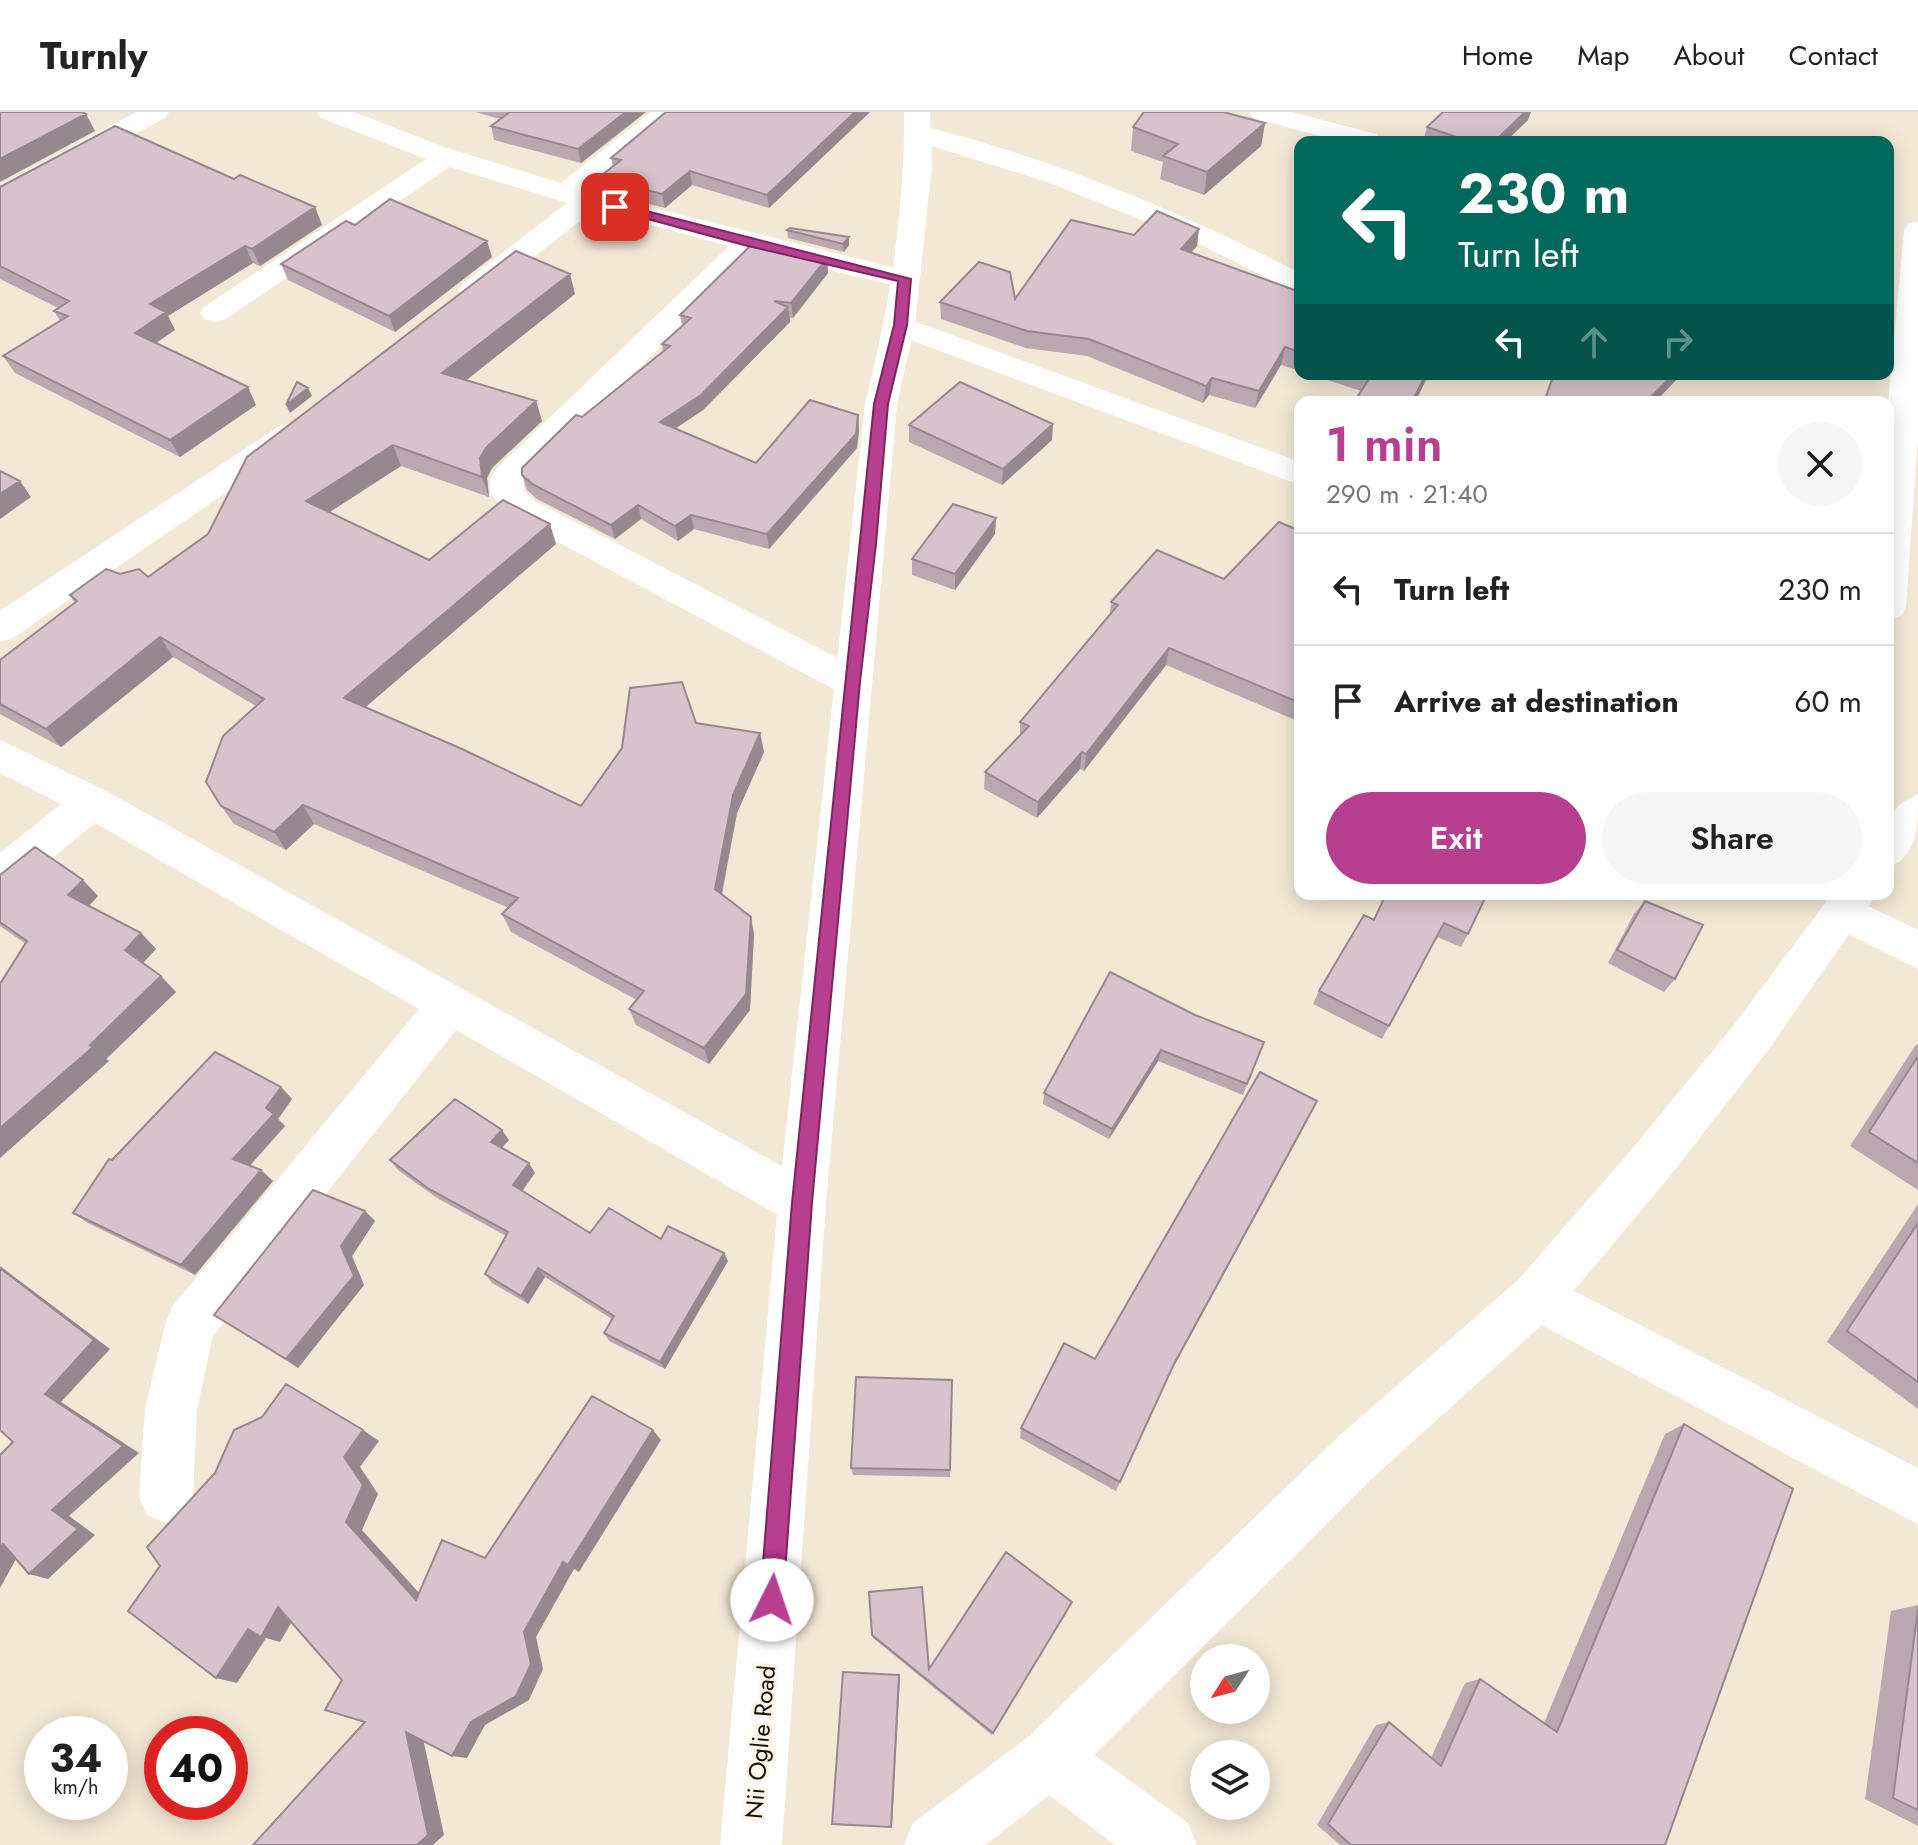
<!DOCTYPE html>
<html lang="en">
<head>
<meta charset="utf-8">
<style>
  body { margin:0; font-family:Jost,sans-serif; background:#f6f6f6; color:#222; height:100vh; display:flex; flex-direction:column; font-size:30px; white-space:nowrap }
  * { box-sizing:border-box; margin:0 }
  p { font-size:26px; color:#767676 }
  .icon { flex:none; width:44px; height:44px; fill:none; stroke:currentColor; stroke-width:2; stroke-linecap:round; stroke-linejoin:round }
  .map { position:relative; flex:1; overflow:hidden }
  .panel { position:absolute; left:1294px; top:284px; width:600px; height:504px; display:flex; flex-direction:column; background:#fff; border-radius:16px; box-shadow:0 4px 20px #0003 }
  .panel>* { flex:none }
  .top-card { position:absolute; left:1294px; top:24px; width:600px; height:244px; border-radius:16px; box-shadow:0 4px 20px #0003; background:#00695c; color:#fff; overflow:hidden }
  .needle { width:52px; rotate:234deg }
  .controls { position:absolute; left:1190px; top:1532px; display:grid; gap:16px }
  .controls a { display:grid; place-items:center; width:80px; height:80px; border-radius:50%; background:#fff; box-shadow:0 4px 20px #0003; font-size:40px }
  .speed { position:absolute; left:24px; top:1604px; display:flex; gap:16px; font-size:40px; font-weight:700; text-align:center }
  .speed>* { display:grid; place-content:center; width:104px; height:104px; border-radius:50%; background:#fff; box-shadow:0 4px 20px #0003; line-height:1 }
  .speed small { font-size:20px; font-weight:400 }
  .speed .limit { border:12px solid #d22; background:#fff; color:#111 }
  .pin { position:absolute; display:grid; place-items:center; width:68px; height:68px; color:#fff; margin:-34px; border-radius:16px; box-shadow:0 4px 12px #0006 }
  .me { position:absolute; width:88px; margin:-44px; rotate:4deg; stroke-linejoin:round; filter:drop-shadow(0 0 6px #0008) }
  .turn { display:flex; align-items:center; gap:28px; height:168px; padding:0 32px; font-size:36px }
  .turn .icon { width:104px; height:104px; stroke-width:2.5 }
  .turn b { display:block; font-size:56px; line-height:68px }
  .lanes { display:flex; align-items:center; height:76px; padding:0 32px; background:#0003; justify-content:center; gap:40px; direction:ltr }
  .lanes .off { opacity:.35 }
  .round { display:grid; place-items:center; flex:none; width:84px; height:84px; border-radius:42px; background:#f6f6f6 }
  .headline { display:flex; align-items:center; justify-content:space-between; height:136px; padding:0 32px }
  h1 { font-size:48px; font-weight:600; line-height:60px; color:#b83e90 }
  .action { display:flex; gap:16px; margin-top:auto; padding:16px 32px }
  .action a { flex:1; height:92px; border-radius:48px; background:#b83e90; color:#fff; font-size:32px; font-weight:600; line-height:92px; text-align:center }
  .action a+a { background:#f6f6f6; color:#222 }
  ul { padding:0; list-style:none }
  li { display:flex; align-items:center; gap:24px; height:112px; padding:0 32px; border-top:2px solid #e0e0e0 }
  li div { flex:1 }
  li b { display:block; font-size:30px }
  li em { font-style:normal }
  header { display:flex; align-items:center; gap:48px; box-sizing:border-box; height:112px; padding:0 40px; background:#fff; border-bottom:2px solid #e0e0e0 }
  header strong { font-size:38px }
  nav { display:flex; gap:44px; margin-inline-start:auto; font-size:28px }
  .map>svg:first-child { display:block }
</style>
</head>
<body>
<header>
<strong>Turnly</strong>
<nav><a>Home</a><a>Map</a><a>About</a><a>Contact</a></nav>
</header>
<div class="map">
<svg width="1918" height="1733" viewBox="0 0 1918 1733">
  <rect width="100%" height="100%" fill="#f3e7d5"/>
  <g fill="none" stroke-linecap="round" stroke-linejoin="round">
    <path fill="#fff" fill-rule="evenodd" d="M136 0H169L165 6 10 90 0 92V73Z
      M317 0H354L444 35 561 71 651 0H680L586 79 916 161 920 167 916 173 905 176 756 141 524 369V379L535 389 865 560 871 570 865 580 852 584 839 580 511 405 490 382V366L495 358 729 134 594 98 484 184 473 187 462 184 458 178 462 172 567 91 450 55 226 207 215 210 204 207 200 201 204 195 426 47 321 6Z
      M1249 0H1292L1376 22 1380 28 1343 30 1253 6Z
      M919 13C1052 46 1179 99 1300 161V182L1189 127 1047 70 909 27 906 21 909 15Z
      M1918 109V326L1906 495 1901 504 1888 508V291L1904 118 1908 112Z
      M900 204 1300 350V373L889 220 885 213 889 206Z
      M290 311 302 315 307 322 302 329 13 526 0 530V499L278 315Z
      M0 628 106 679 819 1075 826 1091 819 1107 802 1114 785 1107 456 918 213 1224 197 1297 193 1384 185 1403 166 1411 147 1403 139 1384 145 1297 165 1213 172 1195 419 897 95 711 15 777 0 782V741L61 692 0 661Z
      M1843 782 1918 818V857L1828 812 1822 800 1828 788Z
      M1537 1160 1918 1356V1412L1519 1201 1512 1184 1519 1167Z
      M1049 1616 1070 1625 1188 1711 1197 1733H1115L1028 1667 1019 1646 1028 1625Z"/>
    <path fill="#fff" fill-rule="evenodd" d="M904 0H930L932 53 915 213 897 292 826 1091 782 1733H720L778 1091 865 292C889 197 905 99 904 0Z
      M1918 683C1918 715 1918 743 1888 756 1888 723 1881 695 1918 683Z
      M1832 782H1877L1766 941 1666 1069 1555 1201 1377 1362 1070 1667 985 1733H904L913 1711 1028 1625 1339 1324 1519 1167 1632 1037 1734 913Z"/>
  </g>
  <path fill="#baa7af" d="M475 0H646L581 51 494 28 491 14 500 7Z
    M666 0H870L769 96 692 73 665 96 601 80 598 66 613 55 611 46Z
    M1528 8 1505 30H1423L1427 15Z
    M1265 11 1261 34 1204 83 1160 67 1163 50 1131 39 1133 15Z
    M234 67 315 95 322 113 260 154 253 151 168 204 175 218 156 231 256 293 180 345 15 261 3 244 60 209 54 199 58 196 0 167V75Z
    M355 113 492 145 395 220 288 168 281 152Z
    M787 118 849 133 844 140 788 126Z
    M1134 123 1197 134 1191 140 1300 180V259L1281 253 1255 296 1209 283 1203 291 1087 244 1026 236 941 207 940 190 1015 187Z
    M827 146 828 161 793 206H790V210L703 298 675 316 756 351 858 303 859 318 857 336 769 437 694 417 678 429 641 407 615 427 537 387 527 378 522 363 582 305 663 240 662 232 682 214 680 203Z
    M575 182 466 268 536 289 542 309 492 356 487 366 489 385 401 354 329 400 429 448 556 432 365 595 581 694 696 611 760 621 764 640 737 701 722 783 754 822 750 898 709 952 636 913 629 897 637 888 511 820 502 802 509 796 314 712 286 738 234 712 221 694 256 594 173 545 61 635 0 602V548L75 491 70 483 120 462 148 465Z
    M1309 262H1429L1415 290H1354L1361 279Z
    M909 313 1052 328 1002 373 909 330Z
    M996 406 995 422 955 478 912 463V447Z
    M1300 419V610L1166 553 1084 659 1080 657 1037 706 984 677 985 660 1020 624V610L1110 502 1111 490 1224 467Z
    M0 763 98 784 89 794 141 821 156 837 143 851 176 880 106 947 109 949 0 1046V872L25 831 0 814Z
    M1386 782 1468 822 1461 835 1437 825 1382 927 1313 892 1319 879 1374 808Z
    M1645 789 1675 867 1664 880 1608 851 1634 802Z
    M1195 903 1264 930 1243 983 1158 949 1109 1027 1043 992 1044 981Z
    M1918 932V1078L1850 1034 1915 934Z
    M281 975 292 987 278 1007 285 1014 250 1053 273 1069 195 1163 88 1111 73 1101 112 1048Z
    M1317 989 1168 1264 1116 1379 1020 1326 1021 1316 1095 1247Z
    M509 1028 501 1036 535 1061 522 1079 590 1121 661 1127 728 1149 665 1257 609 1229 604 1221 612 1207 545 1165 528 1192 492 1171 485 1162 506 1124 437 1086 398 1058 390 1048Z
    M1918 1092V1297L1827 1230Z
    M365 1099 375 1109 352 1144 364 1173 298 1256 214 1203Z
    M952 1268 950 1365 853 1363 851 1356Z
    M1684 1312 1665 1733H1340L1317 1713 1376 1613 1389 1610 1431 1646 1465 1571 1480 1567 1544 1611 1665 1322Z
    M1072 1490 992 1623 873 1526 872 1523 929 1557Z
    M1918 1493V1714L1865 1687 1891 1499Z"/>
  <path fill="#97888f" d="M626 0H646L581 51 578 37Z
    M855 0H870L769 96 767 83Z
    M1525 0H1531L1528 8 1505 30H1494Z
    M86 2 95 19 0 70V47Z
    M1265 11 1261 34 1204 83 1207 60Z
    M690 59 692 73 665 96 662 82Z
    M315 95 322 113 260 154 252 137Z
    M1199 117 1197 134 1179 154 1181 137Z
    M849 125V133L844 140 843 132Z
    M487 129 492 145 395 220 389 204Z
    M245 134 253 151 168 204 175 218 144 239 135 221 150 192Z
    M827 146 828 161 793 206 791 191Z
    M570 162 575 182 449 282 442 261Z
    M788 195 790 210 703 298 663 325 660 310Z
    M1285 235 1281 253 1255 296 1259 279Z
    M1426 262H1429L1415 290H1412Z
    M1674 262H1682L1655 290H1646Z
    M1212 266 1209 283 1203 291 1206 274Z
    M248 275 256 293 180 345 170 328Z
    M308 276 312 284 290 301 286 293Z
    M536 289 542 309 492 356 487 366 489 385 482 365 480 346 486 336Z
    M858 303 859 318 857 336 769 437 767 422Z
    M1053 312 1052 328 1002 373 1003 357Z
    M393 333 401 354 316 409 306 389Z
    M20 369 31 385 0 407V382Z
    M638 393 641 407 615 427 611 413Z
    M691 403 694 417 678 429 675 414Z
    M996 406 995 422 955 478V462Z
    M550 412 556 432 354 605 344 586Z
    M160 525 173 545 61 635 46 617Z
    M1169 536 1166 553 1084 659 1086 642Z
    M760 621 764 640 737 701 719 795 715 777 733 683Z
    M1082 640 1080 657 1037 706 1038 690Z
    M303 693 314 712 286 738 274 720Z
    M83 768 98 784 83 800 68 783Z
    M751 805 754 822 750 898 709 952 704 936Z
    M141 821 156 837 140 854 125 838Z
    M161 864 176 880 106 947 109 949 0 1046V1016Z
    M1161 938 1158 949 1109 1027 1112 1017Z
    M281 975 292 987 278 1007 285 1014 246 1058 233 1047 266 996Z
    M1317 989 1310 1004 1168 1265 1173 1254Z
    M502 1018 509 1028 498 1040 491 1030Z
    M529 1051 535 1061 520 1082 513 1073Z
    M261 1058 273 1069 195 1163 181 1153Z
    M365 1099 375 1109 352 1144 364 1173 298 1256 286 1247 341 1134Z
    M724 1141 728 1149 665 1257 660 1250Z
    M0 1154 110 1237 61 1290 139 1341 69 1404 95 1423 48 1467 29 1462 52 1398 45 1282Z
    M538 1156 545 1165 528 1192 521 1184Z
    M363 1318 379 1329 360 1355 378 1382 362 1418 431 1494 416 1488 346 1410 344 1345Z
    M653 1318 661 1328 579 1460 568 1453Z
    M3 1432 21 1438 0 1476V1437Z
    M563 1450 574 1457 536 1525 543 1557 529 1588 485 1613 467 1646 452 1644Z
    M278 1495 297 1501 280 1530 266 1526 237 1571 216 1566 248 1517Z
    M899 1563 900 1566 892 1715H891Z
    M406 1620 422 1622 444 1723 433 1733H417Z"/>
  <path fill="#d8c2cc" stroke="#97888f" stroke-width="2" d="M0 0H82L86 2 0 47Z
    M510 0H626L578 37 491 14Z
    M666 0H855L767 83 690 59 662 82 598 66 621 48 611 46Z
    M1144 0H1223L1265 11 1207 60 1163 44 1178 32 1133 15Z
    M1443 0H1525L1494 30H1471L1427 15Z
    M115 14 234 67 240 63 315 95 252 137 245 134 150 192 166 200 135 221 248 275 170 328 3 244 68 204 54 199 69 189 0 154V75Z
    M390 87 487 129 389 204 281 152 346 109 355 113Z
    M1157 99 1199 117 1181 137 1300 180V240L1285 235 1259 279 1212 266 1206 274 1089 227 1027 219 940 190 979 150 1010 160 1015 187 1071 108 1134 123Z
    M790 116 849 125 843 132 787 118Z
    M757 130 827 146 791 191 774 189 788 195 701 283 660 310 756 351 810 288 858 303 856 322 767 422 691 403 675 414 638 393 611 413 532 372 522 363V356L576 303 582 305 670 234 662 232 691 206 680 203 749 135Z
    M516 139 570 162 442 261 536 289 486 336 480 346 482 365 393 333 306 389 429 448 503 388 550 412 344 586 462 637 581 694 622 636 630 576 682 570 696 611 760 621 733 683 715 777 751 805 746 882 704 936 629 897 644 879 502 802 518 786 303 693 274 720 221 694 206 670 223 624 264 587 160 525 46 617 0 592V548L77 489 70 483 106 457 120 462 139 457 148 465 208 422 247 345Z
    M1366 262H1426L1412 290H1354L1371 264Z
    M1554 262H1674L1646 290H1544Z
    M297 270 308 276 286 293Z
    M960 270 1053 312 1003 357 909 313Z
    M0 359 20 369 0 382Z
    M953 392 996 406 955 462 912 447Z
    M1279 410 1300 419V591L1169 536 1086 642 1082 640 1038 690 985 660 1029 614 1020 610 1118 493 1111 490 1157 438 1224 467Z
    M35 735 83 768 68 783 141 821 125 838 161 864 90 933 93 935 0 1016V872L27 829 0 810V763Z
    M1386 782H1487L1468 822 1444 811 1389 914 1319 879 1364 803 1374 808Z
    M1645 789 1703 813 1675 867 1617 838Z
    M1110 860 1195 903 1264 930 1247 972 1161 938 1112 1017 1044 981Z
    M215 940 281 975 266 996 274 1002 233 1047 261 1058 181 1153 73 1101 109 1047 112 1048Z
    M1918 944V1051L1869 1020Z
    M1260 960 1317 989 1173 1254 1120 1370 1021 1316 1064 1231 1095 1247Z
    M455 987 502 1018 491 1030 529 1051 513 1073 590 1121 609 1096 661 1127 668 1114 724 1141 660 1250 604 1221 614 1204 538 1156 521 1184 485 1162 508 1120 429 1077 390 1048Z
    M313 1078 365 1099 341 1134 354 1164 286 1247 214 1203Z
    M1918 1111V1270L1847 1219Z
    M0 1156 94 1228 45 1282 123 1334 52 1398 78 1417 29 1462 3 1432 0 1437V1343L13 1330 0 1318Z
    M856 1265 952 1268 950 1358 851 1356Z
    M286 1272 363 1318 344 1345 363 1373 346 1410 416 1488 442 1428 485 1446 592 1284 653 1318 568 1453 563 1450 524 1520 531 1552 516 1584 471 1610 452 1644 406 1620 428 1723 417 1733H253L365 1610 325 1598 342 1568 278 1495 261 1525 248 1517 216 1566 128 1499 160 1454 147 1435 215 1361 234 1318 262 1305Z
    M1684 1312 1793 1377 1665 1733H1351L1328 1712 1389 1610 1441 1654 1480 1567 1557 1620Z
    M1006 1440 1072 1490 993 1621 872 1523 869 1480 922 1475 929 1557Z
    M1918 1497V1698L1893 1686Z
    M843 1560 899 1563 891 1715 832 1712Z"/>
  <path fill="#b83e90" stroke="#78285e" stroke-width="2" d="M615 91 911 167 907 213 888 292 876 432 860 570 812 1091 783 1488 780 1496 772 1500 764 1496 760 1488 792 1091 874 292 894 213 898 169 744 133 611 97 609 95Z"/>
  <g text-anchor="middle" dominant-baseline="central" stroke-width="7" stroke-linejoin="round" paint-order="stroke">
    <g font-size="24" fill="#141009" stroke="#fef5e6">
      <text transform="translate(760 1630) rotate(-85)">Nii Oglie Road</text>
    </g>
  </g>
</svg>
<div class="controls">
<a><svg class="needle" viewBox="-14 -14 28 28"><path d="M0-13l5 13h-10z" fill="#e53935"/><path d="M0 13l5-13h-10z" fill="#767676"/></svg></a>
<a><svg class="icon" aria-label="layers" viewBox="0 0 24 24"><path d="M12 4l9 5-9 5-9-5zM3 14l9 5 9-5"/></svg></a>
</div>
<div class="speed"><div>34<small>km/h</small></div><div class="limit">40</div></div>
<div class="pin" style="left:615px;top:95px;background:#d93025"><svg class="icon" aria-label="arrive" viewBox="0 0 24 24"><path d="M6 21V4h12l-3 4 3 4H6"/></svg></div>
<svg class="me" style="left:772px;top:1488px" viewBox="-20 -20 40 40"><circle r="19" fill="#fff"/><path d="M0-13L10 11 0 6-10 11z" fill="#b83e90"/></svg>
<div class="top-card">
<div class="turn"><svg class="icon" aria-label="left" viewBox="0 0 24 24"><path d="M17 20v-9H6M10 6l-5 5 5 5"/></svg><div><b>230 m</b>Turn left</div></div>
<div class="lanes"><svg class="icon" aria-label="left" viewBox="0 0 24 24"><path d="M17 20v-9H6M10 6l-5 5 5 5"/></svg><svg class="icon off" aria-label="ahead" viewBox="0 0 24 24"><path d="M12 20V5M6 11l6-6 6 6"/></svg><svg class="icon off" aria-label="right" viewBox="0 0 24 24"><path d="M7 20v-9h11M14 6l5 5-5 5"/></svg></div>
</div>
<section class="panel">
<div class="headline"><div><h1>1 min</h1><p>290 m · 21:40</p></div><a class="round"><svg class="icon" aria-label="close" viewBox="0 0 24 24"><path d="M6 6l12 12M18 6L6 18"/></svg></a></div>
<ul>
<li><svg class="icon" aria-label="left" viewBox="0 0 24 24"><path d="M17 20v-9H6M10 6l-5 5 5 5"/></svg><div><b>Turn left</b></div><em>230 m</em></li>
<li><svg class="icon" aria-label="arrive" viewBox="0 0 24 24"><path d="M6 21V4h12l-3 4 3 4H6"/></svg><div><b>Arrive at destination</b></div><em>60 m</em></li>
</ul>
<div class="action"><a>Exit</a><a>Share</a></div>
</section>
</div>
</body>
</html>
